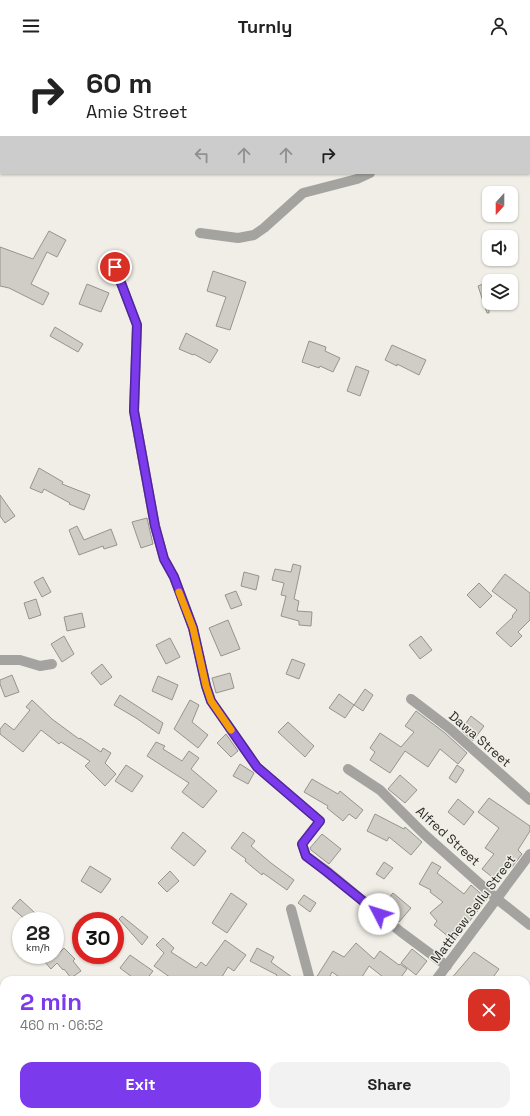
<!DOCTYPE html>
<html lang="en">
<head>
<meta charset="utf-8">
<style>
  body { margin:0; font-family:"Space Grotesk",sans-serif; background:#f2f2f2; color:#222; height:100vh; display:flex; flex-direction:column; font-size:15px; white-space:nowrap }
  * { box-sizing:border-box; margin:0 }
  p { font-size:13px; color:#767676 }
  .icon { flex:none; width:22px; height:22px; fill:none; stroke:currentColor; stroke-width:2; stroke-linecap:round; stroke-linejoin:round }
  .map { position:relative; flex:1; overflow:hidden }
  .side { position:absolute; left:0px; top:924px; width:530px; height:140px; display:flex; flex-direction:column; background:#fff; border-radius:12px 12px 0 0; box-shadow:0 1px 3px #0004 }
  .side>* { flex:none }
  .hud { position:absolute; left:0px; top:0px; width:530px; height:122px; box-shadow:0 1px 3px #0004; background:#fff; color:#222; overflow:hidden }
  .needle { width:26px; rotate:201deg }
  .tools { position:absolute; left:482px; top:134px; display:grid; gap:8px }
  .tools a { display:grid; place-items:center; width:36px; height:36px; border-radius:8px; background:#fff; box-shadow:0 1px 3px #0004; font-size:20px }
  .speed { position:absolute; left:12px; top:860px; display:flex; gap:8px; font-size:20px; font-weight:700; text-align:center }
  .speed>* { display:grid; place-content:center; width:52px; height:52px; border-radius:50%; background:#fff; box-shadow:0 1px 3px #0004; line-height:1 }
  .speed small { font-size:10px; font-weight:400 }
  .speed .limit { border:6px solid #d22; background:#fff; color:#111 }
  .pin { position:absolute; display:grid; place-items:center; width:34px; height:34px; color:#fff; margin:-17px; border:2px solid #fff; border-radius:50%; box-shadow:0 1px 4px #0007 }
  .me { position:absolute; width:44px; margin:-22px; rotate:310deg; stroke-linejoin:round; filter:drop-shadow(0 0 3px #0008) }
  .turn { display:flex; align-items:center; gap:14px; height:84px; padding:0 20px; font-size:18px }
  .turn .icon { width:52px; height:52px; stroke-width:2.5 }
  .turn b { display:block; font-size:28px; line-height:34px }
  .lanes { display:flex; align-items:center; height:38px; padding:0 20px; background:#0003; justify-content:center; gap:20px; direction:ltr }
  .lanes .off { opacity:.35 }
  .round { display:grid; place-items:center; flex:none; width:42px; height:42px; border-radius:12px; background:#f2f2f2 }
  .headline { display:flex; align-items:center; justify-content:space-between; height:68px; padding:0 20px }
  h1 { font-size:24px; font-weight:700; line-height:30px; color:#7c3aed }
  .action { display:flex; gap:8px; margin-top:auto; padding:8px 20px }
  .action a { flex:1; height:46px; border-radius:12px; background:#7c3aed; color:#fff; font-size:16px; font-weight:700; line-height:46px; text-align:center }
  .action a+a { background:#f2f2f2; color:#222 }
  header { display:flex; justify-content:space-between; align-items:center; height:52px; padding:0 20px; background:#fff; font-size:18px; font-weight:700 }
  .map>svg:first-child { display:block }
</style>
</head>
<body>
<header><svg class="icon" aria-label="menu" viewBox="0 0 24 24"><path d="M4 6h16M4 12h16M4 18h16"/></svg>Turnly<svg class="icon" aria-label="person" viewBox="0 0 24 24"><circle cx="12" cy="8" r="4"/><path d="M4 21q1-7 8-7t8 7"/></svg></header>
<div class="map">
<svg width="530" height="1064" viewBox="0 0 530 1064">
  <rect width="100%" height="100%" fill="#f0eee6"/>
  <path fill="#cfcdc6" stroke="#96948d" d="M49 179 66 188 57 205 47 200 31 232 49 241 43 253 9 236 0 234V195L33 207Z
    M213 219 246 230 230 278 216 274 226 245 207 239Z
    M486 231 489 239V261H487L478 234Z
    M87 232 109 241 101 260 79 252Z
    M55 275 83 292 78 300 50 284Z
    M186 281 218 298 210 311 194 302 193 303 179 297Z
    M309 289 326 295 325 299 340 306 333 320 320 314 319 316 302 310Z
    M392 293 426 308 419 323 397 312V314L385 308Z
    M356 314 369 319 360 344 347 339Z
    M39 416 63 430 62 432 90 443 84 458 69 452 70 451 44 437 42 441 30 436Z
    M0 443 15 464 5 471 0 464Z
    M147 466 153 492 141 496 132 470Z
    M77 474 84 488 111 477 117 493 104 497 103 494 79 503 69 478Z
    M293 512 301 514 294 547 299 549 297 559 312 560 311 574 299 573V569L281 564 286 544 281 543 284 531 272 528 275 517 291 520Z
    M244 520 259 524 256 538 241 534Z
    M505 522 530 541V568L518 580 522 584 511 595 496 581 513 565 512 564 517 558 492 539Z
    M43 525 51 540 42 545 34 530Z
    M479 531 492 544 480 556 467 543Z
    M236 539 242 553 231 557 225 543Z
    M36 547 41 563 29 567 24 551Z
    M82 561 85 575 67 579 64 565Z
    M228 568 240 597 221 604 209 576Z
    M64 584 74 602 62 610 51 592Z
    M421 584 432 598 420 607 409 593Z
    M170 586 180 605 166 612 156 593Z
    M292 607 305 612 299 627 286 622Z
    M102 612 112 625 101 633 91 621Z
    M230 621 234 636 216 641 212 626Z
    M12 623 19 640 5 645 0 632V628Z
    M158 624 178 633 172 648 152 639Z
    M365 637 373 643 363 659 354 653Z
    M339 642 354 653 345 666 329 656Z
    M120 643 163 671 159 682 136 666 114 653Z
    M32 648 52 667 79 687 80 686 101 700 103 696 111 701 105 711 116 722 105 734 85 714 90 709 61 690 59 692 41 678 23 700 0 682V677L5 671 14 678 30 658 26 655Z
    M190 648 199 653 192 670 208 683 198 696 174 677Z
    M416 659 445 681 467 701 458 712 440 697 428 715 405 699 390 721 370 708 375 700 370 696 380 681 401 695 414 680 405 674Z
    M471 664 484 674 473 689 461 678Z
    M288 670 314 694 305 705 278 680Z
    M226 682 238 699 231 705 217 691Z
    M156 690 165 694 163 697 182 709 189 699 199 706 191 717 217 739 203 756 182 740 189 731 147 704Z
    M240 712 254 721 248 732 233 724Z
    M126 713 143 724 132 740 115 729Z
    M457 713 464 718 456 731 449 726Z
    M400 723 417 738 405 751 388 737Z
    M312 727 338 742 340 739 363 758 356 767 349 762 343 769 327 756 328 754 304 740Z
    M489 746 530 774V779L518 798 522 802 512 815 509 812 496 828 482 817 494 802 485 796 499 776 478 760Z
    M458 747 474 760 464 773 448 760Z
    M375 762 404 777 405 775 422 790 411 803 389 785 387 789 367 779Z
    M183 780 206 799 194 814 171 796Z
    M243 780 255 789 251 794 271 811 294 828 287 838 263 821 262 823 245 809 246 807 231 796Z
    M322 782 341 797 329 812 311 798 310 796Z
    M384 810 393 816 384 827 376 822Z
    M432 810 441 815 437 821 464 842 471 833 487 847 454 889 434 873 437 869 430 861 443 850 430 840 431 838 419 832Z
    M90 814 111 827 101 841 81 829Z
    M170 819 179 829 167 840 158 831Z
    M231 841 247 852 227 881 212 871Z
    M393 841 411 856 399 870 381 855Z
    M304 843 316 851 310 860 298 851Z
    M20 847 35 861 27 869 12 856Z
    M122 864 148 885 142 893 119 867Z
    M163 886 174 896 171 900 196 916 201 910 206 914 225 888 246 903 234 919 228 915 220 928H174L154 914 164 901 156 893Z
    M356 891 374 907 380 899 399 913 400 912 407 917 399 928H387L369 914 360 928H344L332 920 328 928H316V926L333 899 344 905Z
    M64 896 75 907 73 909 81 919 71 926 64 917 63 918 57 911 51 917 44 909 50 903H55L56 898 59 901Z
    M257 896 274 905 271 910 296 928H274L277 923 250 909Z
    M412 897 427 909 416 923 401 911Z
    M474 900 499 917 491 928H450Z
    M130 903 153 919 146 928H136L120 916Z"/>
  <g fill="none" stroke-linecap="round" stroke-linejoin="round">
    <path stroke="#a5a3a0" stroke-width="10" d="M529 35H530
      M200 181 238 186 254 183 264 176 303 141 357 127 370 121
      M115 215 137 273 134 359 155 474 164 507 174 525 193 576 206 634 211 649 257 715 320 769 302 792 306 804 327 819 401 880 447 914
      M0 608H20L40 614 52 612
      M411 647 449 676 530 748
      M348 717 380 738 424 782 497 847 530 873
      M291 857 310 928
      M436 928 530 802
      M339 1064 342 1060"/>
  </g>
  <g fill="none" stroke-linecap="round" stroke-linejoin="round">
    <defs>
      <path id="route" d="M115 215 137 273 134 359 155 474 164 507 174 525 193 576 206 634 211 649 257 715 320 769 302 792 306 804 327 820 379 862"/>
    </defs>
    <use href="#route" stroke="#51269a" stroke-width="10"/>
    <use href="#route" stroke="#7c3aed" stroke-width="7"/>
    <path stroke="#f59e0b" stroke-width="7" d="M179 540 193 576 206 634 211 649 231 678"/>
  </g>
  <g text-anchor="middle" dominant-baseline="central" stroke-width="3" stroke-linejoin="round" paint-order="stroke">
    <g font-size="13" fill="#2b2b28" stroke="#f0eee6">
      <text transform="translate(480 687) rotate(41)">Dawa Street</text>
      <text transform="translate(448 784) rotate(42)">Alfred Street</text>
      <text transform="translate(473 857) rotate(-53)">Matthew Sellu Street</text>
    </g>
  </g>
</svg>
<div class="tools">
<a><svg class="needle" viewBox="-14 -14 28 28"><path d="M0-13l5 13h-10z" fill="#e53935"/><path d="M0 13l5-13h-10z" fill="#767676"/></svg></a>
<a><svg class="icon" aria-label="sound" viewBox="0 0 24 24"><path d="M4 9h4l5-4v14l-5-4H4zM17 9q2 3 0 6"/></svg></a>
<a><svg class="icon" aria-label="layers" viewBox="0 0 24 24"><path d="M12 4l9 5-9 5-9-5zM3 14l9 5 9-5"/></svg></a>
</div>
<div class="speed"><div>28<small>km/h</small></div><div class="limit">30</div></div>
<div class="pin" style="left:115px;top:215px;background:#d93025"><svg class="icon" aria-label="arrive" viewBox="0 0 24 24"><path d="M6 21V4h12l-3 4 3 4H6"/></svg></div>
<svg class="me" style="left:379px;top:862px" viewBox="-20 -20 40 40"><circle r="19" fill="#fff"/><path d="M0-13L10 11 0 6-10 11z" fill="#7c3aed"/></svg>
<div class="hud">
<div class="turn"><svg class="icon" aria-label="right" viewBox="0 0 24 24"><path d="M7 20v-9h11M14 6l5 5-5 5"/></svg><div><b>60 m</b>Amie Street</div></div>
<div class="lanes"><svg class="icon off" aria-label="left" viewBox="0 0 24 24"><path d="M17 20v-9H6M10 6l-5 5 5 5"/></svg><svg class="icon off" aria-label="ahead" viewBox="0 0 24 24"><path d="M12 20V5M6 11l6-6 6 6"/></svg><svg class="icon off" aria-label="ahead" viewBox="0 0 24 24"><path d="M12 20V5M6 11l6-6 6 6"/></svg><svg class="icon" aria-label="right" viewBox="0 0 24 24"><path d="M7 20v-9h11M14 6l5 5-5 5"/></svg></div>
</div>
<section class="side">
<div class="headline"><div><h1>2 min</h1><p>460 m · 06:52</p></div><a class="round" style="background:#d93025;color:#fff"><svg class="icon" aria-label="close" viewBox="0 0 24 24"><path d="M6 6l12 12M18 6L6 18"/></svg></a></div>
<div class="action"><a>Exit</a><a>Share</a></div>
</section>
</div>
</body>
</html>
